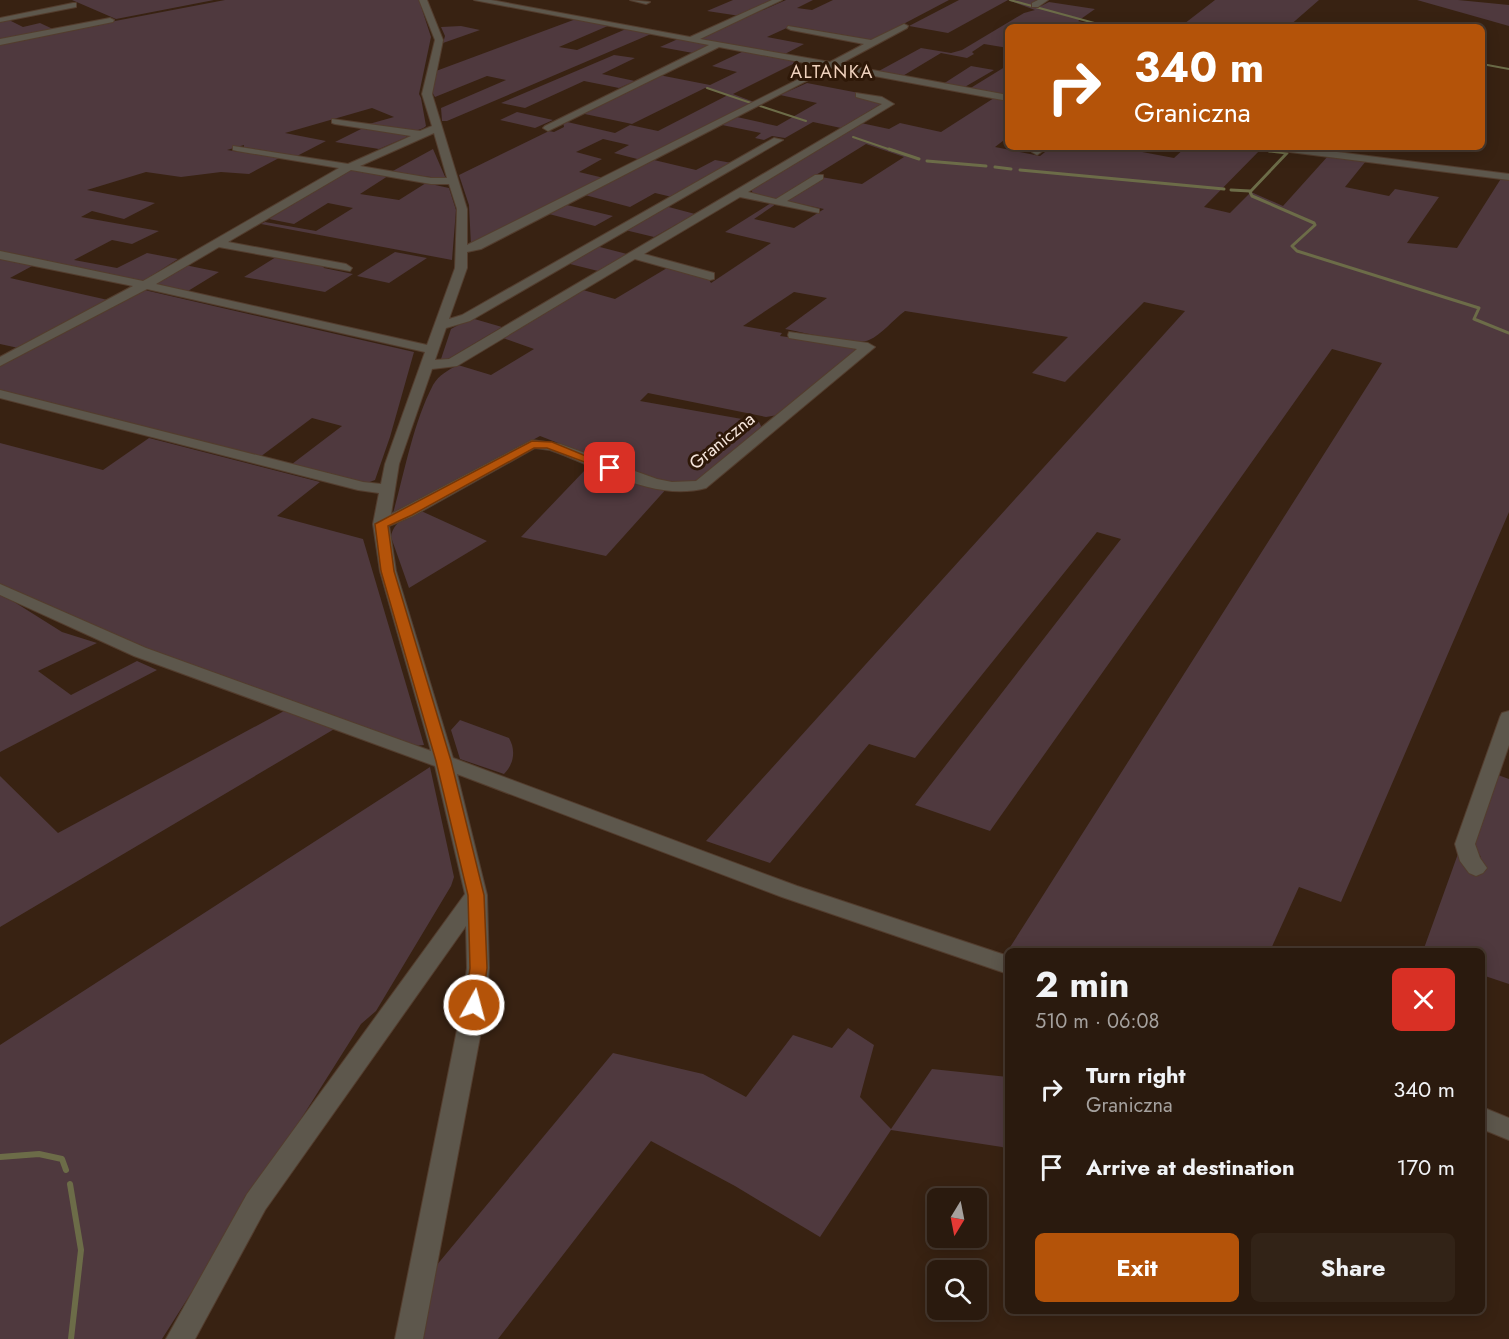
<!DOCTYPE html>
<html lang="en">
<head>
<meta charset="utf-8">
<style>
  body { margin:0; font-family:Jost,sans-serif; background:#322317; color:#f1f3f6; height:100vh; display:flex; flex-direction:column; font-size:22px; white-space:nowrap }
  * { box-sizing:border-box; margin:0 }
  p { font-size:20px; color:#a5a19e }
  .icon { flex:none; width:33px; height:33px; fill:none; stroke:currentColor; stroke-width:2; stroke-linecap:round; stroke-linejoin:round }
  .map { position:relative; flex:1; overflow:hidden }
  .side { position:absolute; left:1005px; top:948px; width:480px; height:366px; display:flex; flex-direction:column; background:#2a1a0e; border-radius:9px; box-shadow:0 3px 15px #0003,0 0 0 2px #46382e }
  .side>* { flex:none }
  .banner { position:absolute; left:1005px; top:24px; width:480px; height:126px; border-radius:9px; box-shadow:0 3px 15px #0003,0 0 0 2px #46382e; background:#b45309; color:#fff; overflow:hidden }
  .needle { width:39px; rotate:190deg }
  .buttons { position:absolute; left:927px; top:1188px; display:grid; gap:12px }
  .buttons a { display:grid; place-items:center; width:60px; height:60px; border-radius:9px; background:#2a1a0e; box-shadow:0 3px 15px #0003,0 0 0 2px #46382e; font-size:30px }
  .pin { position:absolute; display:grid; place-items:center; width:51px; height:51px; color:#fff; margin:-26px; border-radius:12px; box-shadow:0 3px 9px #0006 }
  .me { position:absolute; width:66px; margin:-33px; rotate:7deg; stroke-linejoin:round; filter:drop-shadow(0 0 4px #0008) }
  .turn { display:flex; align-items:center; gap:21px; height:126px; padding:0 30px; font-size:27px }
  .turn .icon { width:78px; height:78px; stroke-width:2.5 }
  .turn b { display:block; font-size:42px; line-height:51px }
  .round { display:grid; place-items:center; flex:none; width:63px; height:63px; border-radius:9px; background:#322317 }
  .head { display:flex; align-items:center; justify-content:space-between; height:102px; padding:0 30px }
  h1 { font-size:36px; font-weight:700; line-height:45px }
  .action { display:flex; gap:12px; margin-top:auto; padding:12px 30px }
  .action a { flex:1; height:69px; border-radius:9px; background:#b45309; color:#fff; font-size:24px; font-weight:700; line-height:69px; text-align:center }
  .action a+a { background:#322317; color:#f1f3f6 }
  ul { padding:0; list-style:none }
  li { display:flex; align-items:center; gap:18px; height:78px; padding:0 30px }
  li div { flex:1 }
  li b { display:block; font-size:22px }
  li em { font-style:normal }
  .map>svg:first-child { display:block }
</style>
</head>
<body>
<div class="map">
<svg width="1509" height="1339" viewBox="0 0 1509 1339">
  <rect width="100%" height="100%" fill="#382212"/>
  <path fill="#4f393e" d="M72 0H214L116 19Z
    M225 0H419L431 37 419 94 421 98 426 126C414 137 384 126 369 124L394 117 372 108 285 133 326 141 297 156 244 147V145L227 150 279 158 249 174 221 172 181 177 146 172 87 190 155 203 124 219 92 211 81 217 159 231 132 244 112 240 74 260 117 268 147 253 178 259 142 282 0 253V43Z
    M733 0H775L740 16 707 11Z
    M786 0H813L797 8 812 10 833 0H949L873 40 791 26 767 37 804 44 783 55 702 39 701 37Z
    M959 0H1041L1035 5 1041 6 1049 2 1095 9 1078 21 1103 27H1008V48L984 44 972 52 974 54 967 58 941 53 901 77 877 72 921 48 951 53 962 50 1024 13 1035 10 1008 0 948 33 909 26Z
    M1215 0H1319L1288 27H1180Z
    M1417 0H1458L1509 5V26Z
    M576 19 610 25 559 47 577 50 626 29 651 34 447 121H442L441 108 506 80 487 76 435 97 432 92 436 71Z
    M9 20 23 27 40 23 55 30 0 40V22Z
    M461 26 480 30 443 43 445 36 441 27Z
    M678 39 705 44 707 46 693 53 660 47Z
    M744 51 799 61 733 94 754 102 641 160 614 153 629 145 603 139 576 152 602 159 579 172 604 178 471 246 469 205 459 175 549 131 554 132 564 127 563 121 615 133 630 125 658 131 728 95 705 88 632 124 580 113 659 75 710 85 737 72 712 66Z
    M614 55 635 58 602 74 635 81 619 88 584 81 525 108 501 103Z
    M1008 65V97L969 89Z
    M971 66 994 70 963 88 943 84Z
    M807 83 859 93 855 96 879 101 881 104 841 128 813 122 785 138 772 136 764 140 755 138 761 133 722 125 737 117 777 126 817 103 780 95Z
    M994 98 1008 100V137L995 147 1040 156 1049 149 1048 147H1099L1118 150 1121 148 1174 158 1186 147H1263L1204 207 1230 213 1251 192 1283 206 1328 156 1366 161 1345 187 1389 196 1395 189 1439 197 1407 243 1457 248 1502 177 1509 178V512L1341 902 1299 887 1270 951 1007 952 1382 363 1332 349 990 831 915 805 1121 539 1097 532 915 758 869 744 770 863 706 841 1185 311 1144 302 1065 382 1032 373 1068 337 905 311C894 319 881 335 869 340 856 346 802 332 785 329L827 298 794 292 743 326 782 333 780 336 852 346 856 351 778 415 766 417 648 393 640 401 759 422 762 428 697 482 682 484 649 478 540 436 392 517C404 475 413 423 433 385 439 375 448 370 458 365L491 375 534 349 503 338 583 290 615 299 667 268 708 278 711 283 771 243 725 232 771 203 776 204 754 219 794 228 824 209 787 201 821 177 862 184 904 157 866 144 777 199 753 193 751 190 861 123 889 129 900 123 941 132Z
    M517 112 553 120 535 128 500 120Z
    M363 128 405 134 407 137 379 149 335 142Z
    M433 149 446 179 391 172Z
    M654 160 696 170 715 160 732 163 672 197 655 193 630 207 585 195Z
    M354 170 388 176 360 194 399 200 426 183 449 188 456 210 452 260 261 224 265 222 316 231 353 208 328 203 294 224 269 219 345 172Z
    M567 205 613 216 595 226 549 214Z
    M665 206 695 214 654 237 625 230Z
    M596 246 627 254 598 271 566 263Z
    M395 252 427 258 389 283 357 276Z
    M0 257 34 265 10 278 108 300 23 349 0 344Z
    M276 257 323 266 324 268 353 274 325 292 244 277Z
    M185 265 219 272 188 291 154 283Z
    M140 289 414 352 390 437 375 480 367 483 292 464 342 426 312 418 260 457 0 391V366Z
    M471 318 502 327 448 359H441L451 329Z
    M149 438 320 482 277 516 363 539 424 745 414 746 178 662 0 585V443L103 470Z
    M585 470 668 487 606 556 521 537Z
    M419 510 487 541 409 588 391 537C393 522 407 516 419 510Z
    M0 593 62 632 97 643 38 671 71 695 137 661 157 670 0 752Z
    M284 711 336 728 0 927V776L58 833Z
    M460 720 509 738C516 750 514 764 504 774L460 759 451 730Z
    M430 767 454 877 451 886 376 1011 361 1024 162 1339H0V1045Z
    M1498 775 1509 779V984L1482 975V951H1423L1459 851 1481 857 1473 846Z
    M848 1028 874 1045 860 1097 891 1129 932 1069 1008 1077V1150L1002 1147 891 1130 820 1237 735 1186 651 1141 498 1339H421L426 1278 613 1053 703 1074 746 1097 793 1035 832 1048Z"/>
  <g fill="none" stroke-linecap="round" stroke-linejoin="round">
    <path stroke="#6c6c48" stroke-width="2" d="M1010 0 1109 27
      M1482 64 1509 69
      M707 88 751 103
      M760 106 806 121
      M853 137 894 151
      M1246 147 1264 150"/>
    <path stroke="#6c6c48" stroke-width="3" d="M889 149 919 159
      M1259 149 1264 150
      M1269 151 1287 153 1250 192 1252 196 1314 223 1315 225 1292 246 1297 251 1479 308 1474 319 1509 333
      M927 161 986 166
      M995 167 1011 169
      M1020 170 1224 189
      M1231 190 1250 191"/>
    <path stroke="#6c6c48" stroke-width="6" d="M0 1157 39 1154 62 1159 66 1170
      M70 1184 81 1250 71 1339"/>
    <defs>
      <path id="minor" d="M419 0H427L443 40 432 94 467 209V245L803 77 810 79 481 249 467 252V268L449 319 462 315 774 138 783 140 470 321 446 328 435 360 449 359 882 104 856 97V93L882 97 894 104 748 192 776 199 815 175H823V179L787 201 819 209V213L740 197 644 254 714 273V279L710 280 635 259 457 366 432 369 399 464 391 514 532 440 560 444 657 479 672 482 696 481 857 349 789 338 788 335 789 332 868 343 875 347 706 488C653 502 599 467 550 450L535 448 413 516 389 526 396 571 453 758 797 886 1008 956V974L782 897 457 774 487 895 489 968 486 1005 423 1339H395L462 1005 467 968 466 926 265 1210 195 1339H166L247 1194 465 894 435 766 134 656 0 595V584L146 648 431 751 380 571 373 524 379 493 358 490 0 398V390L363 482 381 484 385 464 425 352 147 289 0 366V357L133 286 0 259V251L143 281 339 168 237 151 233 150V146L348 164 411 136 335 124 332 123V119L420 131 432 126 422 94 435 40ZM434 133 447 178H431L360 166ZM351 170 431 184H449L457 209 455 268 427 345 156 284 219 247 350 271 352 268 346 264 228 242Z
        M474 0H491L690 37 772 0H782L700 39 830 62 864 44 791 30 787 28 788 26 871 40 904 24 908 26 907 28 840 64 1008 95V101L719 47 548 131 543 128 545 126 709 45Z
        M630 0 650 2 646 4Z
        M1038 0H1048L1038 7H1032V3Z
        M73 3H76V7L0 22V18Z
        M110 18 114 20 113 22 0 45V39Z
        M1037 147H1048L1037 155 1032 152Z
        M1269 147H1298L1509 174V180L1274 150Z
        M1509 711V745L1475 844 1480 858 1487 868 1483 873 1476 876 1469 873 1460 861 1455 844 1500 717 1502 713Z
        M1482 1107 1509 1118V1140L1482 1129Z"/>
    </defs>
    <use href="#minor" stroke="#533d2e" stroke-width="2"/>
    <use href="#minor" fill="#5d574c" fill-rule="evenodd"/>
  </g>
  <path fill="#b45309" stroke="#753606" stroke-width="1.5" d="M532 441 552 442 615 468 610 471 606 470 547 448H534L412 515 388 526 394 571 451 761 484 895 487 968 482 1005 480 1010 474 1012 468 1010 465 1005 470 968 468 895 436 761 381 571 375 524Z"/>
  <g text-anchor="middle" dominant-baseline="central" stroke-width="6" stroke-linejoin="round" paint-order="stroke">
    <g font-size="18" letter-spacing="1.5" fill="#f0d2be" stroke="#2e1808">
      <text x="832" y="72">ALTANKA</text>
    </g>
    <g font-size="18" fill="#f6e6dc" stroke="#2e1808">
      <text transform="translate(722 441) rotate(-39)">Graniczna</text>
    </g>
  </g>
</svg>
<div class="buttons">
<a><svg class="needle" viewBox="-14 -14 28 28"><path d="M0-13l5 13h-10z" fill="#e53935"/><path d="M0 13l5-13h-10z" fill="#a5a19e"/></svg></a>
<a><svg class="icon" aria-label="search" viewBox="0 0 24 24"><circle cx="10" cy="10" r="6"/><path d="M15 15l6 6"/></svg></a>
</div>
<div class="pin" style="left:610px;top:468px;background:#d93025"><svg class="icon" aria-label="arrive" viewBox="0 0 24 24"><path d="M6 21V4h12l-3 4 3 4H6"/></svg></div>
<svg class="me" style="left:474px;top:1005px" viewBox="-20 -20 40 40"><circle r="17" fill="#b45309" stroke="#fff" stroke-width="3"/><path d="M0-11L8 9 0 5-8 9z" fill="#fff"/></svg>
<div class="banner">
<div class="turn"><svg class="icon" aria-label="right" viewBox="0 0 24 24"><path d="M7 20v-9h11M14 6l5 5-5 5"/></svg><div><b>340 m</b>Graniczna</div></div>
</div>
<section class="side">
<div class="head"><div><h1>2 min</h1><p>510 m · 06:08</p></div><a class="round" style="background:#d93025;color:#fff"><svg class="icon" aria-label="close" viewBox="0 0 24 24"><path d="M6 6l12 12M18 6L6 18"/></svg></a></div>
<ul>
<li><svg class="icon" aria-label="right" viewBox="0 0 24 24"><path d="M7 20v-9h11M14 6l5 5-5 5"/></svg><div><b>Turn right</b><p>Graniczna</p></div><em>340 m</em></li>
<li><svg class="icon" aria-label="arrive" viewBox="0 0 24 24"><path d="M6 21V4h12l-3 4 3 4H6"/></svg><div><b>Arrive at destination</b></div><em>170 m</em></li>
</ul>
<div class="action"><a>Exit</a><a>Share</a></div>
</section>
</div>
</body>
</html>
